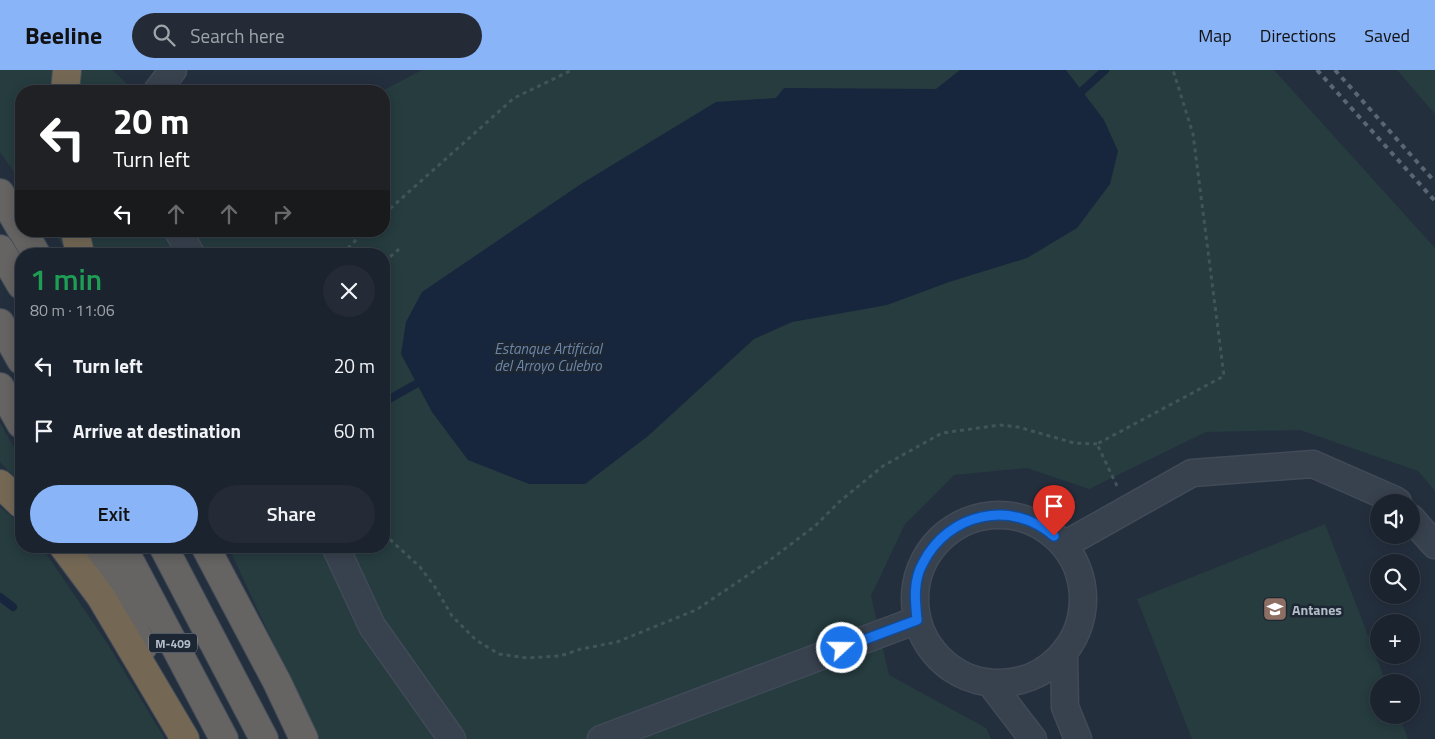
<!DOCTYPE html>
<html lang="en">
<head>
<meta charset="utf-8">
<style>
  body { margin:0; font-family:"Titillium Web",sans-serif; background:#242b36; color:#f1f3f6; height:100vh; display:flex; flex-direction:column; font-size:19px; white-space:nowrap }
  * { box-sizing:border-box; margin:0 }
  p { font-size:16px; color:#a0a4aa }
  .icon { flex:none; width:28px; height:28px; fill:none; stroke:currentColor; stroke-width:2; stroke-linecap:round; stroke-linejoin:round }
  .map { position:relative; flex:1; overflow:hidden }
  .details { position:absolute; left:15px; top:178px; width:375px; height:305px; display:flex; flex-direction:column; background:#1b232e; border-radius:20px; box-shadow:0 2px 12px #0003,0 0 0 1px #39404a }
  .details>* { flex:none }
  .top-card { position:absolute; left:15px; top:15px; width:375px; height:152px; border-radius:20px; box-shadow:0 2px 12px #0003,0 0 0 1px #39404a; background:#202124; color:#fff; overflow:hidden }
  .tools { position:absolute; left:1370px; top:424px; display:grid; gap:10px }
  .tools a { display:grid; place-items:center; width:50px; height:50px; border-radius:50%; background:#1b232e; box-shadow:0 2px 12px #0003,0 0 0 1px #39404a; font-size:25px }
  .pin { position:absolute; display:grid; place-items:center; width:42px; height:42px; color:#fff; margin:-51px -21px; border-radius:50% 50% 50% 0; rotate:-45deg; box-shadow:0 0 5px #0007 }
  .pin .icon { rotate:45deg }
  .me { position:absolute; width:55px; margin:-28px; rotate:69deg; stroke-linejoin:round; filter:drop-shadow(0 0 4px #0008) }
  .turn { display:flex; align-items:center; gap:18px; height:105px; padding:0 15px; font-size:22px }
  .turn .icon { width:65px; height:65px; stroke-width:2.5 }
  .turn b { display:block; font-size:35px; line-height:42px }
  .lanes { display:flex; align-items:center; height:48px; padding:0 15px; background:#0003; justify-content:center; gap:25px; direction:ltr }
  .lanes .off { opacity:.35 }
  .round { display:grid; place-items:center; flex:none; width:52px; height:52px; border-radius:26px; background:#242b36 }
  .head { display:flex; align-items:center; justify-content:space-between; height:85px; padding:0 15px }
  h1 { font-size:30px; font-weight:600; line-height:38px; color:#1e9e55 }
  .action { display:flex; gap:10px; margin-top:auto; padding:10px 15px }
  .action a { flex:1; height:58px; border-radius:30px; background:#8ab4f8; color:#111; font-size:20px; font-weight:600; line-height:58px; text-align:center }
  .action a+a { background:#242b36; color:#f1f3f6 }
  ul { padding:0; list-style:none }
  li { display:flex; align-items:center; gap:15px; height:65px; padding:0 15px }
  li div { flex:1 }
  li b { display:block; font-size:19px }
  li em { font-style:normal }
  header { display:flex; align-items:center; gap:30px; box-sizing:border-box; height:70px; padding:0 25px; background:#8ab4f8; color:#111 }
  header strong { font-size:24px }
  nav { display:flex; gap:28px; margin-inline-start:auto; font-size:18px }
  .search { width:350px; height:45px; background:#242b36; display:flex; align-items:center; gap:12px; box-sizing:border-box; padding:0 18px; border-radius:28px; color:#a0a4aa; font-size:19px }
  .map>svg:first-child { display:block }
</style>
</head>
<body>
<header>
<strong>Beeline</strong>
<div class="search"><svg class="icon" aria-label="search" viewBox="0 0 24 24"><circle cx="10" cy="10" r="6"/><path d="M15 15l6 6"/></svg>Search here</div>
<nav><a>Map</a><a>Directions</a><a>Saved</a></nav>
</header>
<div class="map">
<svg width="1435" height="669" viewBox="0 0 1435 669">
  <rect width="100%" height="100%" fill="#242f3e"/>
  <path fill="#263c3f" d="M0 0H112L135 21H21V112L0 82Z
    M422 0H1274L1435 178V421L1418 401 1300 360 1206 362 1089 419 1027 398 954 405 905 454 871 526 889 605 986 658 991 669H318L228 476H384V184H68L53 161H384V21H382Z
    M1397 0H1435V44Z
    M0 353 21 389V414L0 392Z
    M0 437 21 454V476H41L107 573 165 669H0Z
    M1325 454 1386 612H1379V645H1399L1408 669H1192L1137 529Z"/>
  <path fill="#17263c" d="M960 0H1066L1104 50 1118 81 1110 114 1077 158 1027 188 949 212 887 235 792 252 754 269 648 366 585 414H529L468 390 432 342 401 284 406 252 422 222 581 114 716 32 776 28 784 18 936 19Z"/>
  <g fill="none" stroke-linecap="round" stroke-linejoin="round">
    <path stroke="#17263c" stroke-width="8" d="M1074 26 1082 21 1105 0
      M384 332 423 310
      M0 527 13 537"/>
    <defs>
      <path id="minor" d="M157 21 173 0
        M178 161 191 184
        M915 529a84 84 0 1 1 168 0a84 84 0 1 1-168 0Z
        M1411 448 1435 475
        M1064 475 1192 403 1313 394 1395 430 1398 432
        M335 476 372 556 452 669
        M1064 583 1065 637 1078 669
        M990 613 1033 669
        M601 669 917 550"/>
      <path id="trunk" d="M0 123 21 159
        M23 161 36 184
        M0 179 21 215
        M0 253 21 290
        M0 317 21 354
        M90 476 117 524 143 577
        M122 476 224 669
        M163 476 264 669
        M205 476 277 612 304 669"/>
      <path id="motorway" d="M65 21 67 0
        M75 161 80 184
        M0 414 21 434
        M63 476 101 527 185 669"/>
    </defs>
    <use href="#minor" stroke="#414a57" stroke-width="29"/>
    <use href="#trunk" stroke="#434c59" stroke-width="30"/>
    <use href="#motorway" stroke="#434c59" stroke-width="30"/>
    <path stroke="#3f5557" stroke-width="3" stroke-dasharray="4 4" stroke-linecap="butt" d="M384 144 514 28 572 0
      M342 184 365 161
      M384 192 399 179
      M1117 416 1097 374 1224 306 1193 64 1173 0
      M384 464 420 497 435 517 452 546 476 570 499 584 527 588 560 586 581 579 617 572 696 540 766 493 815 456 839 432 883 396 942 363 1000 355 1018 357 1074 373 1097 374"/>
    <use href="#minor" stroke="#38414e" stroke-width="26"/>
    <use href="#trunk" stroke="#656462" stroke-width="28"/>
    <use href="#motorway" stroke="#746855" stroke-width="28"/>
    <path stroke="#5a6575" stroke-width="4" stroke-dasharray="5 5" stroke-linecap="butt" d="M1317 0 1435 131
      M1335 0 1435 112"/>
  </g>
  <g fill="none" stroke-linecap="round" stroke-linejoin="round">
    <defs>
      <path id="route" d="M842 578 917 550C915 530 913 510 923 493 948 443 1012 429 1054 466"/>
    </defs>
    <use href="#route" stroke="#114b97" stroke-width="12"/>
    <use href="#route" stroke="#1a73e8" stroke-width="9"/>
  </g>
  <defs>
    <symbol id="school-square" viewBox="-11 -11 22 22"><rect x="-9" y="-9" width="18" height="18" rx="4" fill="#8d6e63" stroke="#1d2633"/><path d="M0-5L7-2L0 1L-7-2ZM-4 1L0 2.5L4 1V4Q0 6-4 4Z" fill="#fff"/></symbol>
  </defs>
  <g fill-rule="evenodd">
    <use href="#school-square" x="1261" y="525" width="28" height="28"/>
  </g>
  <g text-anchor="middle" dominant-baseline="central" stroke-width="5" stroke-linejoin="round" paint-order="stroke">
    <rect fill="#1d2633" stroke="#878f9c" stroke-width="1" x="149" y="563.5" width="48" height="19" rx="4"/>
    <g font-size="12" font-weight="bold" fill="#b4bcc9">
      <text x="173" y="573">M-409</text>
    </g>
    <g font-size="14" font-weight="bold" fill="#b4bcc9" stroke="#1d2633" text-anchor="start">
      <text x="1292" y="539">Antanes</text>
    </g>
    <g font-size="15" font-style="italic" fill="#6d86a8" stroke="#1d2633">
      <text x="548" y="278">Estanque Artificial<tspan x="548" dy="17">del Arroyo Culebro</tspan></text>
    </g>
  </g>
</svg>
<div class="tools">
<a><svg class="icon" aria-label="sound" viewBox="0 0 24 24"><path d="M4 9h4l5-4v14l-5-4H4zM17 9q2 3 0 6"/></svg></a>
<a><svg class="icon" aria-label="search" viewBox="0 0 24 24"><circle cx="10" cy="10" r="6"/><path d="M15 15l6 6"/></svg></a>
<a>+</a>
<a>−</a>
</div>
<div class="pin" style="left:1054px;top:466px;background:#d93025"><svg class="icon" aria-label="arrive" viewBox="0 0 24 24"><path d="M6 21V4h12l-3 4 3 4H6"/></svg></div>
<svg class="me" style="left:842px;top:578px" viewBox="-20 -20 40 40"><circle r="17" fill="#1a73e8" stroke="#fff" stroke-width="3"/><path d="M0-11L8 9 0 5-8 9z" fill="#fff"/></svg>
<div class="top-card">
<div class="turn"><svg class="icon" aria-label="left" viewBox="0 0 24 24"><path d="M17 20v-9H6M10 6l-5 5 5 5"/></svg><div><b>20 m</b>Turn left</div></div>
<div class="lanes"><svg class="icon" aria-label="left" viewBox="0 0 24 24"><path d="M17 20v-9H6M10 6l-5 5 5 5"/></svg><svg class="icon off" aria-label="ahead" viewBox="0 0 24 24"><path d="M12 20V5M6 11l6-6 6 6"/></svg><svg class="icon off" aria-label="ahead" viewBox="0 0 24 24"><path d="M12 20V5M6 11l6-6 6 6"/></svg><svg class="icon off" aria-label="right" viewBox="0 0 24 24"><path d="M7 20v-9h11M14 6l5 5-5 5"/></svg></div>
</div>
<section class="details">
<div class="head"><div><h1>1 min</h1><p>80 m · 11:06</p></div><a class="round"><svg class="icon" aria-label="close" viewBox="0 0 24 24"><path d="M6 6l12 12M18 6L6 18"/></svg></a></div>
<ul>
<li><svg class="icon" aria-label="left" viewBox="0 0 24 24"><path d="M17 20v-9H6M10 6l-5 5 5 5"/></svg><div><b>Turn left</b></div><em>20 m</em></li>
<li><svg class="icon" aria-label="arrive" viewBox="0 0 24 24"><path d="M6 21V4h12l-3 4 3 4H6"/></svg><div><b>Arrive at destination</b></div><em>60 m</em></li>
</ul>
<div class="action"><a>Exit</a><a>Share</a></div>
</section>
</div>
</body>
</html>
